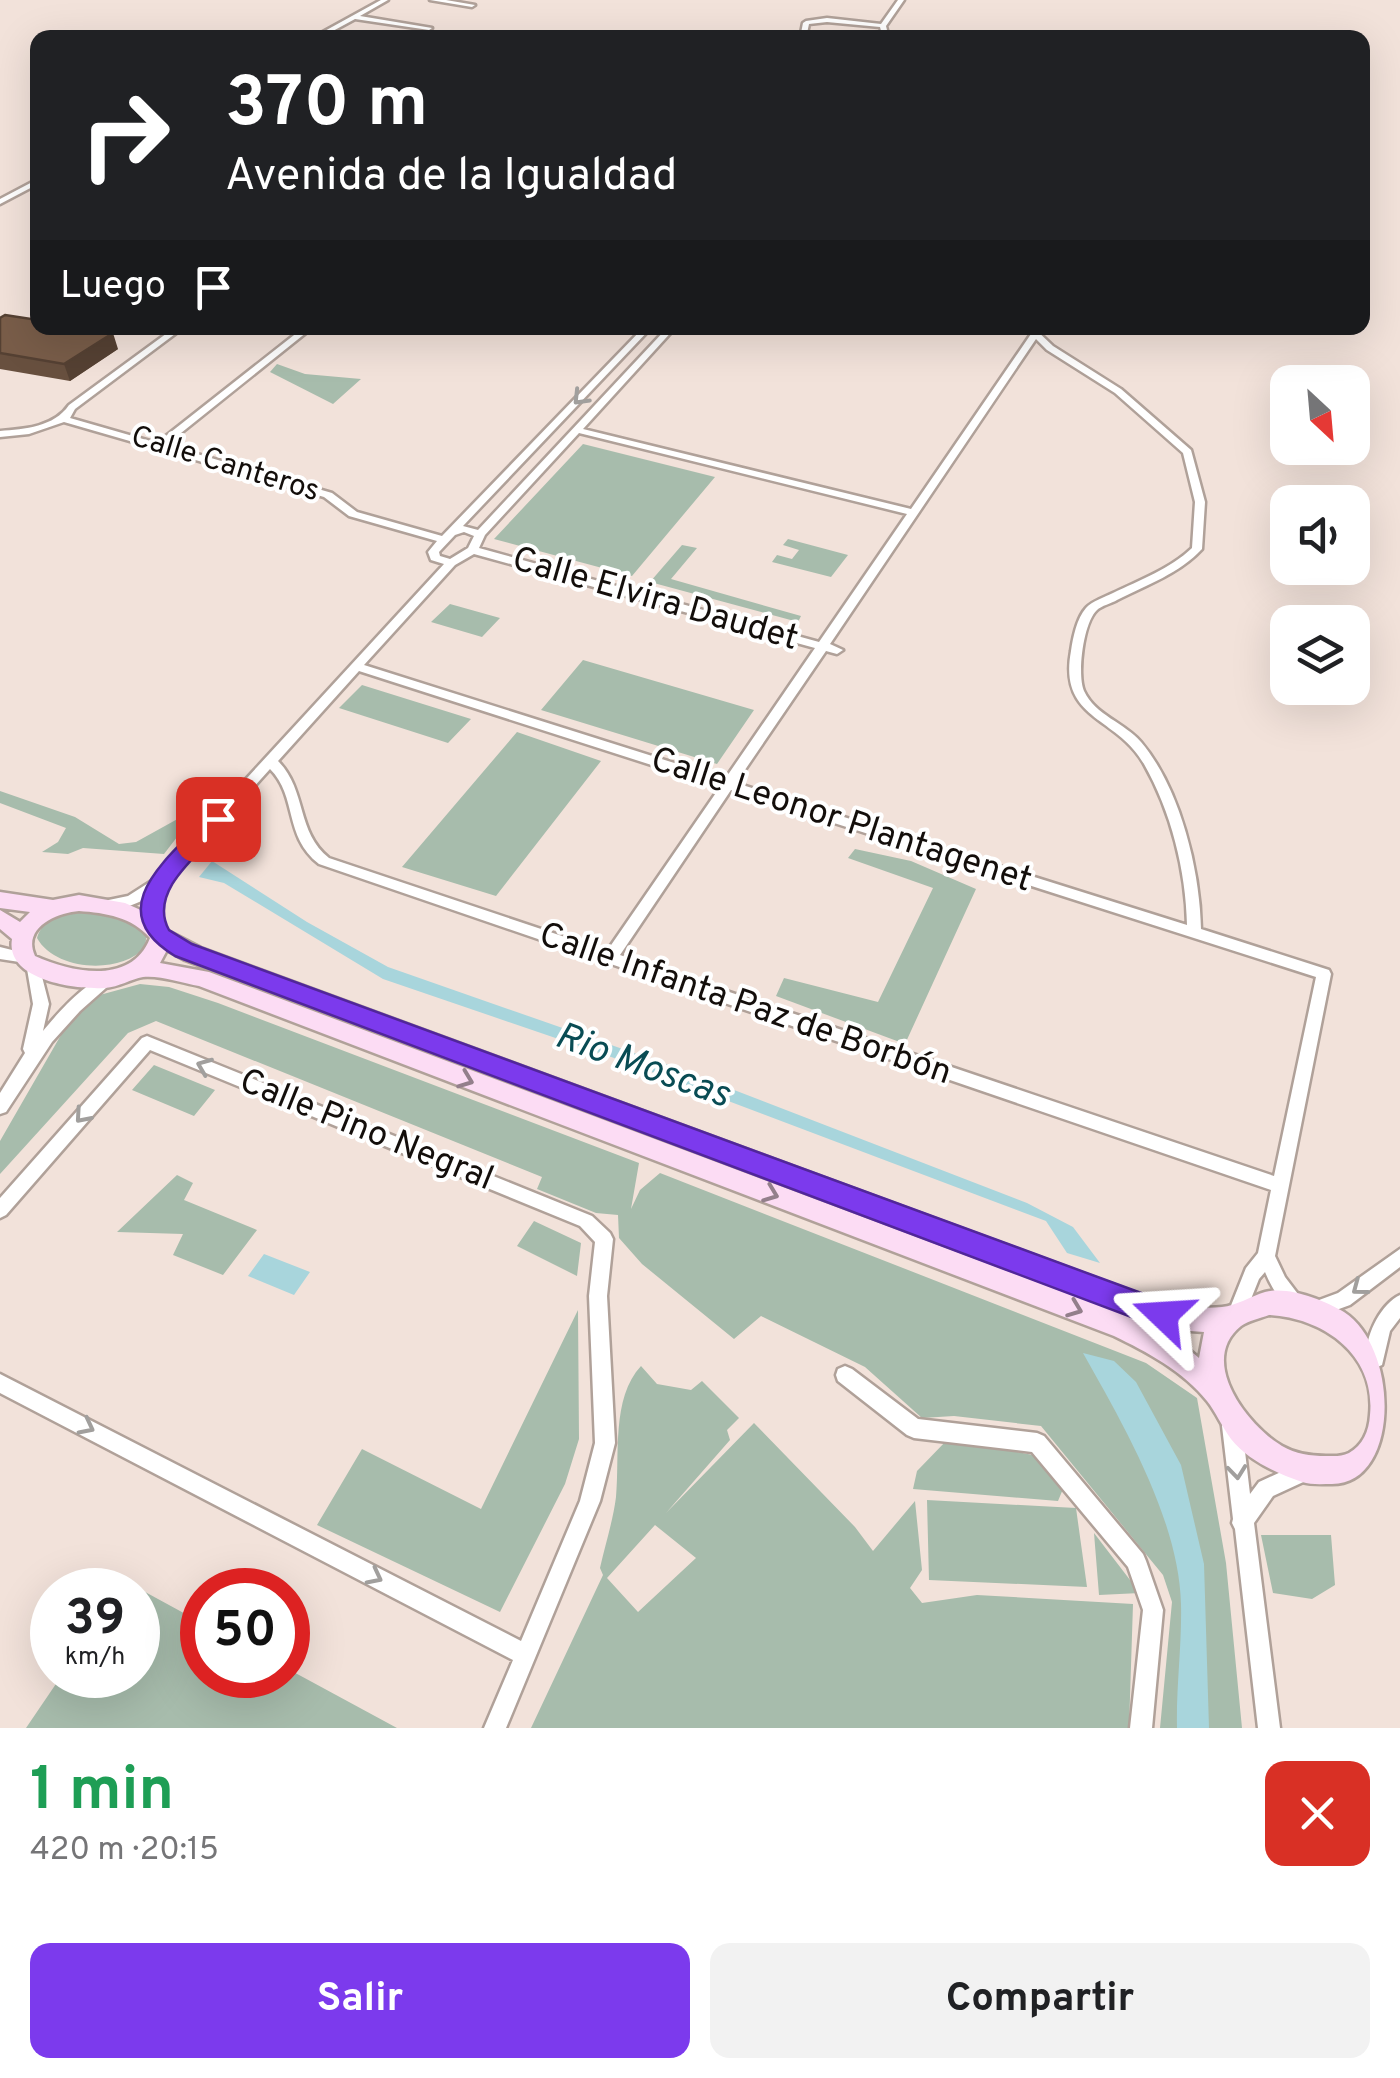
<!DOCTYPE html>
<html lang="es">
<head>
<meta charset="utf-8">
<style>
  body { margin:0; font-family:Overpass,sans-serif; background:#f2f2f2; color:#202124; height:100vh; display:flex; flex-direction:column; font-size:38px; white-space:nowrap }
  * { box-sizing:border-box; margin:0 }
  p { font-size:32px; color:#757577 }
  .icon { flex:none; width:55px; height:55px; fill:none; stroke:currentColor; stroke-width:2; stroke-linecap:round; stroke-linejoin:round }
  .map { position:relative; height:1728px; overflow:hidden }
  .details { display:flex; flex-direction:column; background:#fff; flex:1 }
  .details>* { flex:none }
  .guide { position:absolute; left:30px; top:30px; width:1340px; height:305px; border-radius:20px; box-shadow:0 10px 40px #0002; background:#202124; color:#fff; overflow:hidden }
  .needle { width:65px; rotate:154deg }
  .controls { position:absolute; left:1270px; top:365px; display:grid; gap:20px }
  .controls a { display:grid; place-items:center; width:100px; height:100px; border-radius:20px; background:#fff; box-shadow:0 10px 40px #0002; font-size:50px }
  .speed { position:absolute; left:30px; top:1568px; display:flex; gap:20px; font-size:50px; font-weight:700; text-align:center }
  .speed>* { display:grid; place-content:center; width:130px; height:130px; border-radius:50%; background:#fff; box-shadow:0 10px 40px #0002; line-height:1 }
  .speed small { font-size:25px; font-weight:400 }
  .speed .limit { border:15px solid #d22; background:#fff; color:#111 }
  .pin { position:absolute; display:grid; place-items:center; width:85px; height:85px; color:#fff; margin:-42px; border-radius:20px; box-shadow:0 5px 15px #0006 }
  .me { position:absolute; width:110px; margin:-55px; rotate:290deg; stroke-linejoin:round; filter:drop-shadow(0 0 8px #0008) }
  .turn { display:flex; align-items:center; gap:35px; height:210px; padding:0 30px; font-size:45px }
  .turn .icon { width:130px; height:130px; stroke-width:2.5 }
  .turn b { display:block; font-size:70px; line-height:85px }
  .then { display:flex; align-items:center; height:95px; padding:0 30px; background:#0003; gap:20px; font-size:38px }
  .round { display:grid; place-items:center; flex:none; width:105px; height:105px; border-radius:20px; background:#f2f2f2 }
  .headline { display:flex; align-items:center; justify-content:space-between; height:170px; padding:0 30px }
  h1 { font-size:60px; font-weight:700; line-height:75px; color:#1e9e55 }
  .primary-button { display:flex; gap:20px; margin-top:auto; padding:20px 30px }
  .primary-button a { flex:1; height:115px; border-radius:20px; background:#7c3aed; color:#fff; font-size:40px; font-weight:700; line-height:115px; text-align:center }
  .primary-button a+a { background:#f2f2f2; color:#202124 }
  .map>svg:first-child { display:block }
</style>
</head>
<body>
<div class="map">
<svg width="1400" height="1728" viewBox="0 0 1400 1728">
  <rect width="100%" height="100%" fill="#f2e2da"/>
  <path fill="#a7bcac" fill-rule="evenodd" d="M277 364 305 374 361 379 333 404 270 372Z
    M583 444 715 477 632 576 494 539Z
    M788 539 848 555 831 577 772 562 777 555 792 559 799 550 783 545Z
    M682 545 697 548 671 579 801 616 798 622 650 582Z
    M450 604 500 618 482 637 431 622Z
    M583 660 754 710 717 764 541 710Z
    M362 685 471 719 448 743 339 708Z
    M517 732 601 761 496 896 402 867Z
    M0 791 75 817 119 844 136 842 201 806 164 854 83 848 68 854 42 852 58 842 66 828 0 803Z
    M855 849 911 861 976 889 905 1044 776 996 784 978 878 1002 933 888 848 858Z
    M70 909C96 911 127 914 147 932L145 947C121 975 55 971 37 938 42 921 55 917 70 909Z
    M140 984 169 987 218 1003 639 1163 631 1209 640 1190 660 1173 1146 1363 1197 1398 1226 1563 1242 1728H1160L1172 1602 1163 1575 1041 1426 954 1416 922 1418 865 1367 761 1316 734 1339 642 1264 619 1238 618 1215 596 1213 537 1189 542 1177 156 1021 128 1033 0 1174V1141L65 1028 96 996Z
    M154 1065 215 1090 194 1116 132 1090Z
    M177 1175 193 1183 184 1200 257 1230 223 1275 173 1255 183 1234 117 1232Z
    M534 1221 581 1243 577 1276 517 1246Z
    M578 1310 579 1439 565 1484 500 1612 317 1525 362 1449 481 1509Z
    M641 1366 657 1384 691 1390 702 1381 739 1418 727 1430 730 1440 666 1513 754 1423 855 1527 873 1551 915 1501 922 1570 910 1588 922 1603 977 1595 1133 1604 1129 1728H531L603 1575 600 1568C605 1545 613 1521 616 1497 620 1456 611 1398 641 1366ZM655 1525 696 1558 638 1612 607 1578Z
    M948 1439 1038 1456 1063 1489 1058 1501 913 1489 917 1471Z
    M927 1500 1076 1508 1087 1587 929 1580Z
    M1094 1533 1140 1593 1099 1595Z
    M1261 1535H1331L1335 1585 1312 1599 1273 1593Z
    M125 1581 202 1623V1675H288V1669L397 1728H26L62 1675H138V1590H119Z"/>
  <path fill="#a8d5dc" d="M212 861 307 922 388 967 677 1068 1027 1203 1073 1227 1100 1263 1067 1253 1046 1221 617 1059 383 979 224 883 199 877Z
    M264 1254 310 1272 294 1295 248 1276Z
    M1083 1353 1114 1361 1136 1382 1181 1465 1204 1564 1209 1728H1177C1176 1687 1182 1645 1181 1604 1179 1520 1123 1424 1083 1353Z"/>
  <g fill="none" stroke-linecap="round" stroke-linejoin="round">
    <defs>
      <path id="minor" d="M381 0H388L360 16 432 28 429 30 355 19 320 38H312Z
        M430 0H446L475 5 472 7Z
        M898 0H904L886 26 889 38H883L880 27 827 22 809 24 806 38H800L803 23 806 21 827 18 881 24Z
        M38 179V184L0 204V199Z
        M174 328H183L75 409 70 418 157 443 303 328H312L166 445 332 493 357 512 442 536 643 328H651L463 526 478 530 667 328H675L583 429 911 509 1031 334 1026 328H1034L1053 346 1121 389 1191 450 1205 502 1202 549C1180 573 1147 585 1117 600 1112 603 1101 606 1097 610 1083 623 1077 675 1084 691 1095 715 1125 723 1141 742 1180 788 1200 870 1201 929L1329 970 1331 974 1275 1256 1285 1277 1304 1302 1301 1308 1295 1310C1280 1304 1271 1286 1265 1272L1259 1279 1243 1319 1237 1322 1231 1319 1228 1313 1246 1268 1258 1253 1271 1190 319 864C283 836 298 797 270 769L165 886 157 904 161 925 159 929H149C145 921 142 907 145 899 133 906 113 912 99 910L97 906 99 902 128 896 153 880 444 564 431 560 428 552 437 541 349 516 324 497 64 422 29 434 0 437V431C25 429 54 427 69 405ZM1036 339 1047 350 1115 393 1183 453 1195 502 1192 548C1170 569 1140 580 1113 593 1105 597 1092 601 1086 608 1077 618 1073 637 1071 651 1058 720 1117 716 1144 764 1171 811 1186 871 1187 925L736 783 826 651 837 654 843 650 830 644ZM579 433 907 514 819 642 479 548 485 535ZM464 532 474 536 468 548 450 559 440 556 439 552 455 535ZM474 554 815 648 725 779 364 665 455 565ZM359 671 720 787 607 951 329 858C296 832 307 790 278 761ZM731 790 1316 977 1274 1176 620 955Z
        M0 947 28 954 29 960 37 961 39 965 49 1004 43 1031C57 1014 91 974 113 976L115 980 80 1011 52 1042 6 1112 0 1114V1093L25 1053 23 1049 33 1004 26 963 0 959Z
        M147 1036 592 1216 610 1233 613 1239 607 1296 615 1443 600 1501 506 1728H484L513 1660 0 1393V1374L521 1641 580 1501 595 1443 589 1296 595 1242 580 1226 150 1050 6 1215 0 1218V1198L142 1038Z
        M1400 1249V1267L1350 1305 1317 1317 1311 1315 1308 1309 1311 1303 1338 1293Z
        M1400 1295V1318L1390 1331 1382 1365 1375 1368 1368 1365C1361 1343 1379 1305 1400 1295Z
        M845 1366 852 1369 918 1419 1037 1433 1044 1436 1143 1554 1146 1561 1163 1610 1152 1728H1130L1143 1610 1128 1567 1032 1452 914 1438 907 1435 838 1381 836 1375 838 1369Z
        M1232 1416 1239 1419 1242 1426 1250 1494 1259 1482 1305 1461 1312 1464 1315 1471 1312 1478 1273 1496 1254 1523 1280 1728H1258L1235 1529 1232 1523 1233 1519 1222 1426 1225 1419Z"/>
      <path id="secondary" d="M0 892 53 900 79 895 125 903 154 916 168 931 201 948 1147 1297C1171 1304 1197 1310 1222 1307 1236 1306 1251 1296 1265 1292 1289 1286 1323 1300 1344 1312 1400 1349 1400 1484 1332 1484 1322 1484 1311 1485 1302 1482 1276 1473 1249 1461 1231 1439 1222 1427 1216 1412 1207 1401 1183 1371 1147 1352 1114 1336L199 986C183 983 159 975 143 977 131 979 119 987 105 988 75 990 5 980 12 939L0 929V910L20 922 30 912 0 908ZM79 911C106 913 132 917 150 938 132 985 73 973 35 956 22 928 56 913 79 911ZM167 950 185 960 1147 1321 1177 1330 1204 1332 1199 1358 1176 1339 1122 1314 209 972 160 963ZM1269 1315C1324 1318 1376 1355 1370 1415 1369 1431 1363 1445 1349 1453 1341 1457 1334 1456 1326 1456 1310 1456 1296 1454 1282 1446 1248 1426 1197 1361 1241 1326 1248 1321 1261 1318 1269 1315Z"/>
    </defs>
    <use href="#minor" stroke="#b0a199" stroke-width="5"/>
    <use href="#secondary" stroke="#b0a199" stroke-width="5"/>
    <use href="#minor" fill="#fff" fill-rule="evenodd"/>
    <use href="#secondary" fill="#fcdcf4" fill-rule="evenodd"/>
  </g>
  <path fill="#68503f" d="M0 318 118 349 70 381 0 369Z"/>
  <path fill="#554133" d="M113 333 118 349 70 381 64 364Z"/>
  <path fill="#795d49" stroke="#554133" stroke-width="2.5" d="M5 315 38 320V328H80L113 333 64 364 0 353V318Z"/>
  <defs><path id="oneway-chevron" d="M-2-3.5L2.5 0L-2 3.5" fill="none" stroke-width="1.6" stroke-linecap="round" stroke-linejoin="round" transform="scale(2.5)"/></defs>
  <g stroke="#a19f9d">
    <use href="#oneway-chevron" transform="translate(580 398) rotate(134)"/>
    <use href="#oneway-chevron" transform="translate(204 1066) rotate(-158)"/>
    <use href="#oneway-chevron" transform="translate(82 1116) rotate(131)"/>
    <use href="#oneway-chevron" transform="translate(1359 1288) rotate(143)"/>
    <use href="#oneway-chevron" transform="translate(87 1427) rotate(27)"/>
    <use href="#oneway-chevron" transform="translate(1237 1472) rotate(84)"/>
    <use href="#oneway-chevron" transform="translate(375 1577) rotate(27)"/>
  </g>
  <g stroke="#937f8b">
    <use href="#oneway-chevron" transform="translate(466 1080) rotate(21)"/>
    <use href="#oneway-chevron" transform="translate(771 1194) rotate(21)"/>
    <use href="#oneway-chevron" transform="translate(1075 1309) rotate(21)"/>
  </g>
  <path fill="#7c3aed" stroke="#51269a" stroke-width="2.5" d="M218 811 226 813 230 819 226 824C202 852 147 890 169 930L192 944 1163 1301 1174 1305 1178 1315 1174 1325 1163 1329 175 956C97 909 171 856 211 813Z"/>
  <g text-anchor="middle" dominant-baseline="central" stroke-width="8" stroke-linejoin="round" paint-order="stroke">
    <g font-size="30" fill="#130e0b" stroke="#fff">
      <text transform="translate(225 465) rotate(17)">Calle Canteros</text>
    </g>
    <g font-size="35" fill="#130e0b" stroke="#fff">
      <text transform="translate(655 600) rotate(16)">Calle Elvira Daudet</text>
      <text transform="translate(841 821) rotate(18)">Calle Leonor Plantagenet</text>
      <text transform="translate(745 1005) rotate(19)">Calle Infanta Paz de Borbón</text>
      <text transform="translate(366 1131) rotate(22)">Calle Pino Negral</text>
    </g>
    <g font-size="38" font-style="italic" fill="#094c54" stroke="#fff">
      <text transform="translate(642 1067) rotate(20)">Rio Moscas</text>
    </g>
  </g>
</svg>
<div class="controls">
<a><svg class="needle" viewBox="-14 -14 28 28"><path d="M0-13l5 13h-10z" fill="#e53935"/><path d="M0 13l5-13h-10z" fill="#757577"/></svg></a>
<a><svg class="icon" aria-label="sound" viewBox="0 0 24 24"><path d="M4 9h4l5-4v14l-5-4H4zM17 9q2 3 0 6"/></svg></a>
<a><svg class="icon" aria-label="layers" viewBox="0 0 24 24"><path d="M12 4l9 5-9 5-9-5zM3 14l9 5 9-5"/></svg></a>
</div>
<div class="speed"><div>39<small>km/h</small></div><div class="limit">50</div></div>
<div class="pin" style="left:218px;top:819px;background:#d93025"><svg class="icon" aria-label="arrive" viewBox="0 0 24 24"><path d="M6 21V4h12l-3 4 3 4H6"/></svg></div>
<svg class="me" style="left:1163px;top:1315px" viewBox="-20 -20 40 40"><path d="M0-17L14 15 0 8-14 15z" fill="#7c3aed" stroke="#fff" stroke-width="4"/></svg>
<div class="guide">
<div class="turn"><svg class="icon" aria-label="right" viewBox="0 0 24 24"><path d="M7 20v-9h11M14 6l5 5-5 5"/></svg><div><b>370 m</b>Avenida de la Igualdad</div></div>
<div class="then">Luego<svg class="icon" aria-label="arrive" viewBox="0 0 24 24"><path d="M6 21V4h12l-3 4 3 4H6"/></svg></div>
</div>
</div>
<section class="details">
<div class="headline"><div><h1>1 min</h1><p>420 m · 20:15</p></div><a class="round" style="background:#d93025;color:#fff"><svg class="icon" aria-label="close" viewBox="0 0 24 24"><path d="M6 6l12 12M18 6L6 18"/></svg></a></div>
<div class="primary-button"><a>Salir</a><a>Compartir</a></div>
</section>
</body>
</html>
